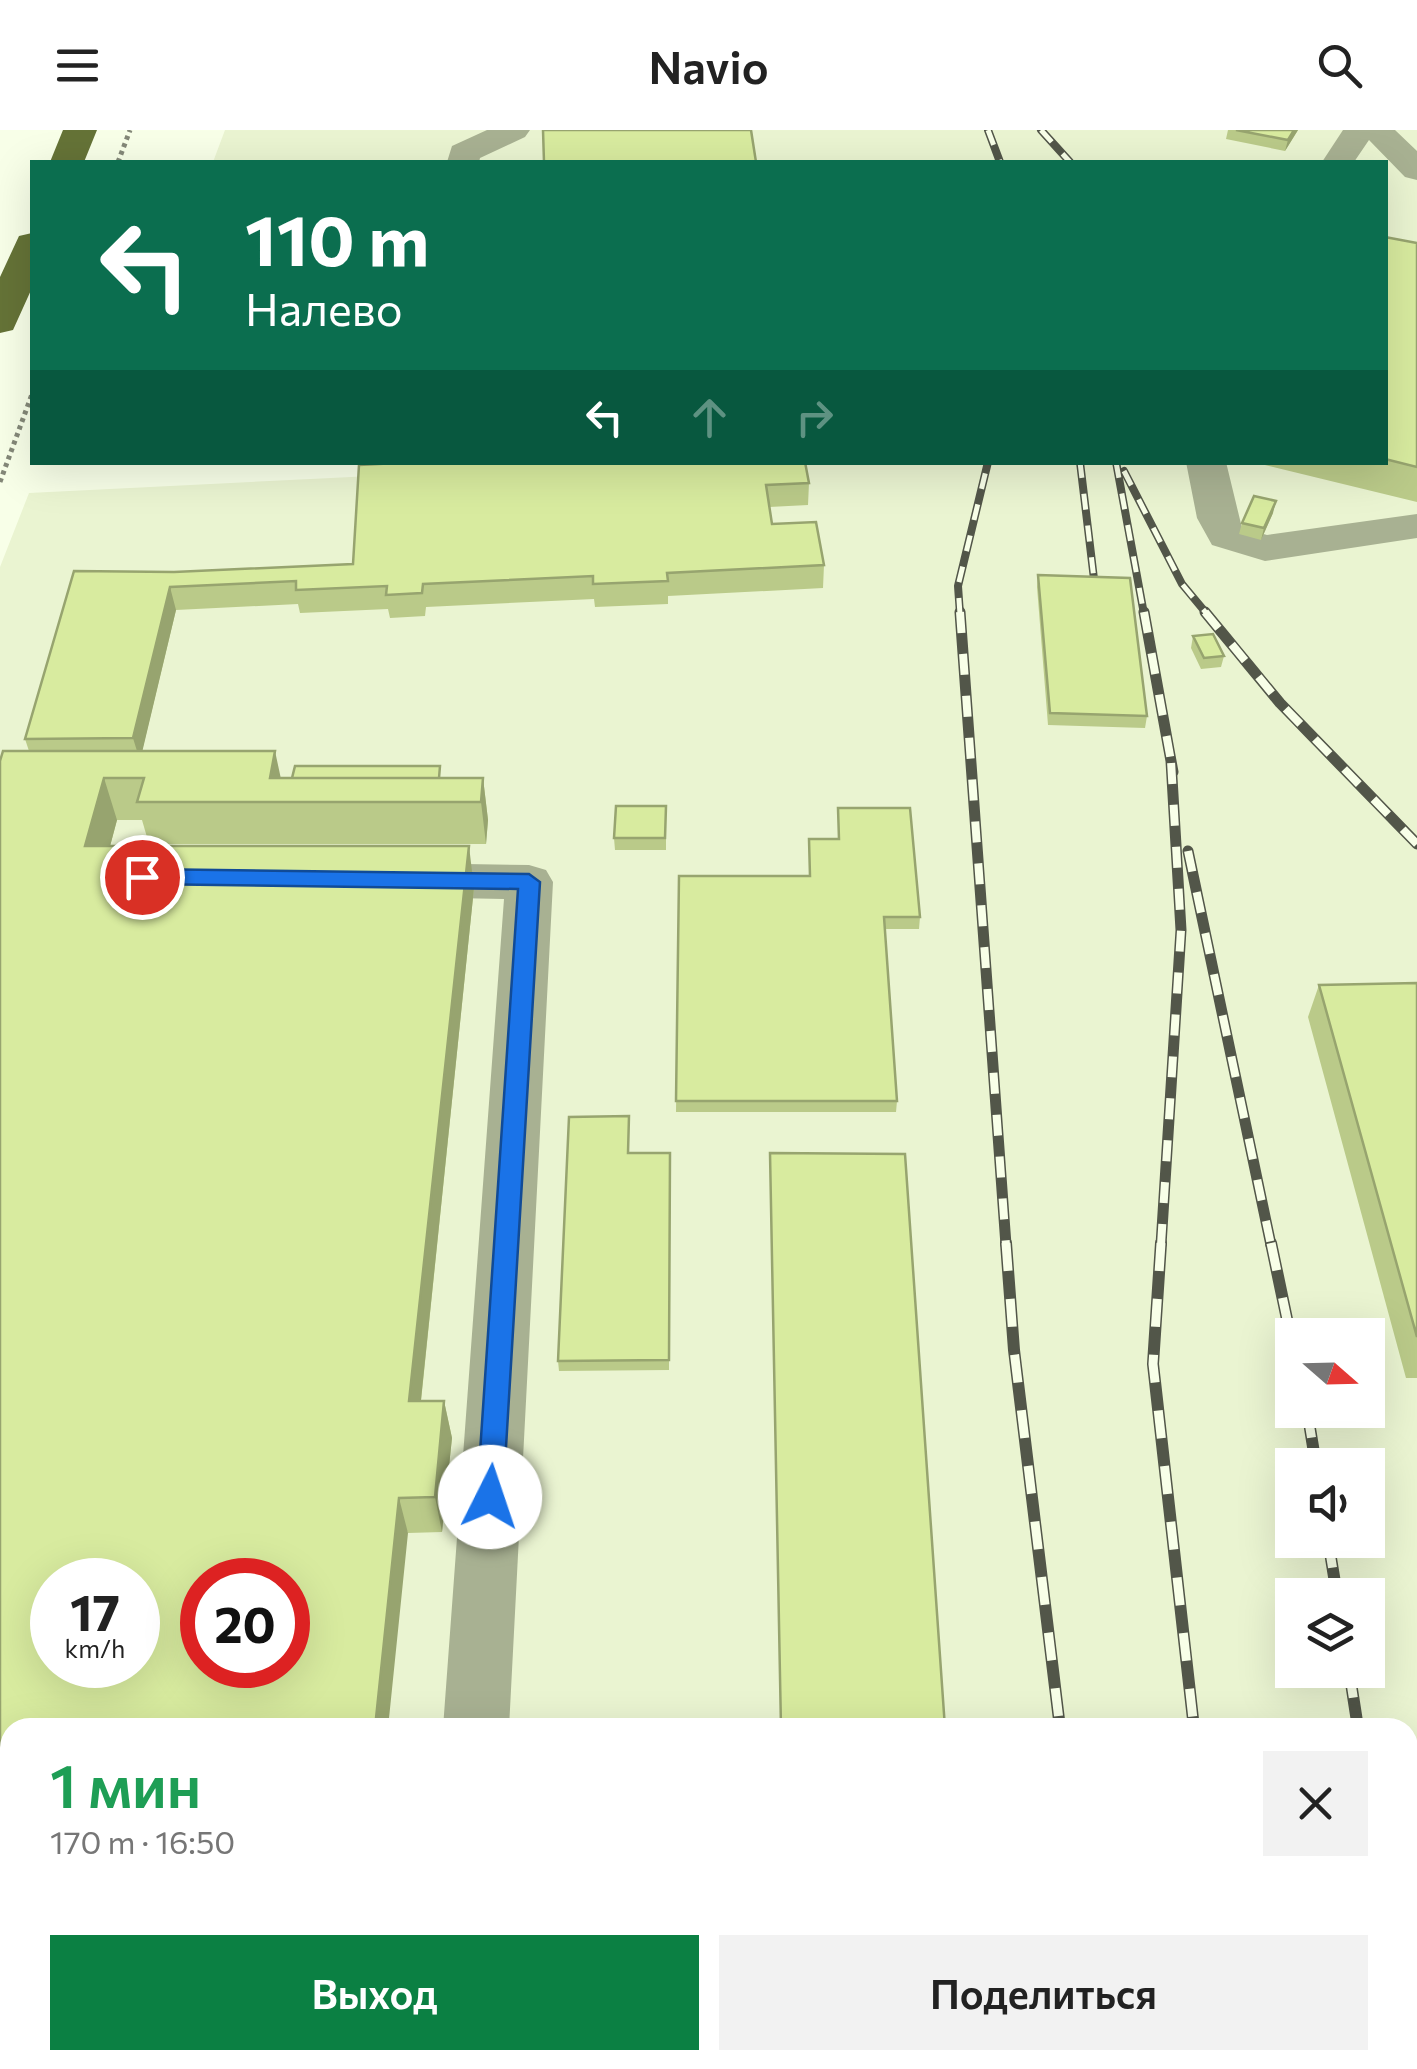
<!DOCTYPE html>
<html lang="ru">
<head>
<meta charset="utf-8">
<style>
  body { margin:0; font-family:Commissioner,sans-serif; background:#f2f2f2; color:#222; height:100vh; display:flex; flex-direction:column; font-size:38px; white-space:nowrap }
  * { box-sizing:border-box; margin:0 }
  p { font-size:32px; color:#767676 }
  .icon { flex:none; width:55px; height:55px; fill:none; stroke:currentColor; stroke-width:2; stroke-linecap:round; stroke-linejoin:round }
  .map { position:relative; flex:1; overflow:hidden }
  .details { position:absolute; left:0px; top:1588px; width:1418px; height:352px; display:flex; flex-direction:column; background:#fff; border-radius:30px 30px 0 0; box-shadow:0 10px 40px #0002 }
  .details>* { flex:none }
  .hud { position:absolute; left:30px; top:30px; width:1358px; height:305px; border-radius:0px; box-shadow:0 10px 40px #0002; background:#0b6e4f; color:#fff; overflow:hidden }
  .needle { width:65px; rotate:110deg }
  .controls { position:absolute; left:1275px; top:1188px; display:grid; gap:20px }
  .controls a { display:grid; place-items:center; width:110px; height:110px; border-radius:0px; background:#fff; box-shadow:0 10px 40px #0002; font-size:50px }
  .speed { position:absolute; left:30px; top:1428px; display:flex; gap:20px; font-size:50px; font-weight:700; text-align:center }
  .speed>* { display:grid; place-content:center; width:130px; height:130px; border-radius:50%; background:#fff; box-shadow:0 10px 40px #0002; line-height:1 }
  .speed small { font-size:25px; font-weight:400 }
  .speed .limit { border:15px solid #d22; background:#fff; color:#111 }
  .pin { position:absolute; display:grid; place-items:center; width:85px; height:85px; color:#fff; margin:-42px; border:5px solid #fff; border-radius:50%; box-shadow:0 2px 10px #0007 }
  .me { position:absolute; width:110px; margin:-55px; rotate:4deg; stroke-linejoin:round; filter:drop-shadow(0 0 8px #0008) }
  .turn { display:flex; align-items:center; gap:35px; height:210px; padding:0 50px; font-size:45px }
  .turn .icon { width:130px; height:130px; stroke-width:2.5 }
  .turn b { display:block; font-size:70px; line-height:85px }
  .lanes { display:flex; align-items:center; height:95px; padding:0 50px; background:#0003; justify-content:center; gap:50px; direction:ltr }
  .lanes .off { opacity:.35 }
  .round { display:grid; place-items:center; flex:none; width:105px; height:105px; border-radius:0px; background:#f2f2f2 }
  .headline { display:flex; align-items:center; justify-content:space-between; height:170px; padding:0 50px }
  h1 { font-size:60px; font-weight:600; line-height:75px; color:#1e9e55 }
  .cta { display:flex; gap:20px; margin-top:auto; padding:20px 50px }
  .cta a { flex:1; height:115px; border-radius:0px; background:#0b8043; color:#fff; font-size:40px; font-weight:600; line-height:115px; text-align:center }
  .cta a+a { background:#f2f2f2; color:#222 }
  header { display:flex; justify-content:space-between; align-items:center; height:130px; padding:0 50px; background:#fff; font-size:45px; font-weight:600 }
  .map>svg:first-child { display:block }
</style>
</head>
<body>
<header><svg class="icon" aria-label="menu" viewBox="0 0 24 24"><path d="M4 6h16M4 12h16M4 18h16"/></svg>Navio<svg class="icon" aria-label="search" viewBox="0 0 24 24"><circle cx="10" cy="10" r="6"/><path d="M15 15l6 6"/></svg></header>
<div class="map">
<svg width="1417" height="1939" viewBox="0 0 1417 1939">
  <rect width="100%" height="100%" fill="#f8ffe8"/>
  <path fill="#eaf4d1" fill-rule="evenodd" d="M225 0H1417V1939H0V437L29 363 654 332H1385V32H213ZM1292 1205H1368V1280H1292ZM1292 1335H1368V1410H1292ZM52 1450H138V1535H52ZM202 1450H288V1535H202ZM1292 1465H1368V1540H1292ZM10 1598H1408V1930H10Z"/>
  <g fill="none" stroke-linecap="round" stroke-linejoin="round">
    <path stroke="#848878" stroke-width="5" stroke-dasharray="4 4" stroke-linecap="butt" d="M118 32 130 0
      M0 352 32 264"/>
    <path fill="#a8b192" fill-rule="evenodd" d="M487 0H530L525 7 480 28 479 32H447L452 16Z
      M1343 0H1395L1417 21V50L1405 47 1369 10 1354 32H1322Z
      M1186 332H1226L1242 398 1267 405 1417 384V408L1265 431 1212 415 1197 388Z
      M403 733 529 735 546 740 553 752 509 1598H443L504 769 403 767 386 762 379 750 386 738Z
      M419 1930H491L490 1939H418Z"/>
    <path fill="#657337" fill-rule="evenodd" d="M63 0H97L84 32H50Z
      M32 103V158L13 200 0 203V147L19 106Z"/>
    <defs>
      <path id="rail-far2" d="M988 0 1000 32
        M1041 0 1070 32
        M1080 332 1094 449
        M1116 332 1144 484
        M1124 341 1182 454 1207 484
        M960 484 958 456 988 332"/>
      <path id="rail-far1" d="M960 482 1006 1115
        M1144 482 1173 642
        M1205 482 1280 573 1417 714
        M1188 721 1271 1115
        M1161 1115 1181 800 1171 631"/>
      <path id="rail" d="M1006 1113 1014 1220 1060 1598
        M1161 1113 1153 1234 1194 1598
        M1271 1113 1292 1213
        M1307 1280 1316 1335
        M1328 1410 1337 1465
        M1349 1540 1358 1598
        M1408 1876 1417 1920
        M1101 1930 1102 1939
        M1243 1930 1244 1939"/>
    </defs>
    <use href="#rail-far2" stroke="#525649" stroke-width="8"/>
    <use href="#rail-far1" stroke="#525649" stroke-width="11"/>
    <use href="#rail" stroke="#525649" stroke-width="12"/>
    <use href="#rail-far2" stroke="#f8ffe8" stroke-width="5" stroke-dasharray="16" stroke-linecap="butt"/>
    <use href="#rail-far1" stroke="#f8ffe8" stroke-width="8" stroke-dasharray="21" stroke-linecap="butt"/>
    <use href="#rail" stroke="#f8ffe8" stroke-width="9" stroke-dasharray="28" stroke-linecap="butt"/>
  </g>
  <path fill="#baca89" d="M1228 0H1298L1285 21 1226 9Z
    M1385 107 1417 113V372L1253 332H1385Z
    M359 335 809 353 808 375 769 377 772 394 824 435 823 458 668 466V474L595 477 594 469 426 477 425 486 390 488 388 479 300 483 298 474 176 480 142 621 281 648H483L488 690 486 714H149L142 690H117L110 716 474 758 421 1271H444L452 1308 442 1402 408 1403 29 621 25 609 174 442 353 434Z
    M1273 383 1261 410 1239 404 1242 393Z
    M1038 445 1147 586 1145 598 1048 595 1037 457Z
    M1193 506 1224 526 1221 537 1201 539 1191 518Z
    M666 676V720H615L614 708Z
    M838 678 920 787 919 799H885L897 971 896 982H676L679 746H809V709H838Z
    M1417 853V1248H1406L1308 887 1319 855Z
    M629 986V1023H670L669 1240 559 1241 558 1231Z"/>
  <path fill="#97a46f" d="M1294 0H1298L1285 21 1288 10Z
    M1276 371 1273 383 1261 410 1264 398Z
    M170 457 176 480 140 631 133 608Z
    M275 621 284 663 270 648Z
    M104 648 117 690 99 758 85 716Z
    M483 648 488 690 486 714 481 672Z
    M469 716 474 758 417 1308 409 1271Z
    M444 1271 452 1308 442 1402 435 1367Z
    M399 1368 408 1403 388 1598H375Z
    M339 1930H354L353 1939H338Z"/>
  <path fill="#d8eb9f" stroke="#97a46f" stroke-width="2.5" fill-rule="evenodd" d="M543 0H751L756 32H544Z
    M1236 0H1294L1288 10Z
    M1385 107 1417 113V337L1385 329Z
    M417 332H805L809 353 766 355 772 394 816 392 824 435 667 443 668 451 593 454V446L423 454 422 463 386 465 387 456 296 460V451L170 457 133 608 25 609 74 441 174 442 353 434 359 335Z
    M1254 366 1276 371 1264 398 1242 393Z
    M1038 445 1130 448 1147 586 1050 583Z
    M1213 504 1224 526 1204 528 1193 506Z
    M3 621H275L270 648H483L481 672H137L144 648H104L85 716H469L409 1271H444L435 1367 399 1368 375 1598H10V1930H339L338 1939H0V631ZM52 1450H138V1535H52ZM202 1450H288V1535H202Z
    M295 636H440L439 648H292Z
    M616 676H666L665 708H614Z
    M838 678H910L920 787H884L897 971H676L679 746H810L809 709H839Z
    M1417 853V1207L1319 855Z
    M629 986 628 1023H670L669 1230 558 1231 569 987Z
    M770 1023 905 1024 945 1598H781Z
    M607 1930H972L973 1939H607Z"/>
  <path fill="#1a73e8" stroke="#114b97" stroke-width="2.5" d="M142 739 529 744 540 752 503 1367 500 1375 490 1379 481 1375 477 1367 518 759 142 754 131 747Z"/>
</svg>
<div class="controls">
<a><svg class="needle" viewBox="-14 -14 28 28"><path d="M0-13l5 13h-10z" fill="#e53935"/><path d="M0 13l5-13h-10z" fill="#767676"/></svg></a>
<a><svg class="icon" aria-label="sound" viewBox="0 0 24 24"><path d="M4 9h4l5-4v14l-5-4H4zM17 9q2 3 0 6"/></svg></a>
<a><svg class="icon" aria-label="layers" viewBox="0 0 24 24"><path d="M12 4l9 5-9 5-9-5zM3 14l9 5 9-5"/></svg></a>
</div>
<div class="speed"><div>17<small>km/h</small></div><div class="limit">20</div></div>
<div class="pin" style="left:142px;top:747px;background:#d93025"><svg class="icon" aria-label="arrive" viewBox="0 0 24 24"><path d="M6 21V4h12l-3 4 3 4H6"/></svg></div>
<svg class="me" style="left:490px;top:1367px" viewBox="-20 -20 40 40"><circle r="19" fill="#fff"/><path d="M0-13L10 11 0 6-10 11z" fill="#1a73e8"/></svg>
<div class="hud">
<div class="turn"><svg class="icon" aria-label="left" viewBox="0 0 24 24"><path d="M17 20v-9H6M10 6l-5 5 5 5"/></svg><div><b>110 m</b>Налево</div></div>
<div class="lanes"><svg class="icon" aria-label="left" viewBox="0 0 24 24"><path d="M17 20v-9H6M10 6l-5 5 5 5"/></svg><svg class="icon off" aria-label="ahead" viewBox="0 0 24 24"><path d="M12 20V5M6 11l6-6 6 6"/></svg><svg class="icon off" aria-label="right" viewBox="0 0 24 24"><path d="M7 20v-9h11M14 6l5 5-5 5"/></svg></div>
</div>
<section class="details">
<div class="headline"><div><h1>1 мин</h1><p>170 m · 16:50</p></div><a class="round"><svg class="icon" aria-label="close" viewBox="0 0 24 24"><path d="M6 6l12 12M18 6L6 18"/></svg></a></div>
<div class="cta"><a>Выход</a><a>Поделиться</a></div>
</section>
</div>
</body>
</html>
